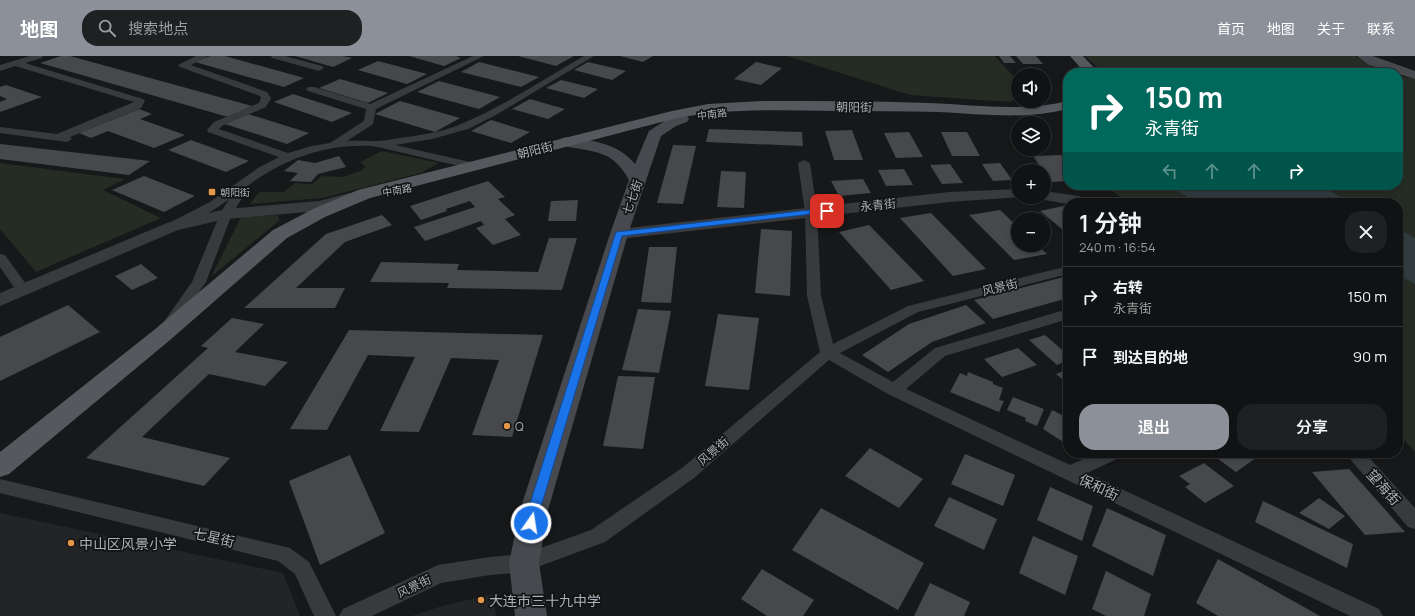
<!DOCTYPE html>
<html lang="zh">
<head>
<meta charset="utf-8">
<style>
  body { margin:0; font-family:Manrope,"Noto Sans SC",sans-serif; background:#1e2021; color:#f1f3f6; height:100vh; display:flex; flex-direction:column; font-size:15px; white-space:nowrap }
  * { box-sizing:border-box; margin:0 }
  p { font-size:13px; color:#9c9ea0 }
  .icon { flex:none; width:22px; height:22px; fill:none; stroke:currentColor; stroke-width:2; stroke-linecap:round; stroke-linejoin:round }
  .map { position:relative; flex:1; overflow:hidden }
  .details { position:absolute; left:1063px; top:142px; width:340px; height:260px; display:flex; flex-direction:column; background:#111213; border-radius:16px; box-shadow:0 2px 6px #0003,0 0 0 1px #303233 }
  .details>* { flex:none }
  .hud { position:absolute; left:1063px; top:12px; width:340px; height:122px; border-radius:16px; box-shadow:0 2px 6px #0003,0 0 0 1px #303233; background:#00695c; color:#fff; overflow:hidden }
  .buttons { position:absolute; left:1011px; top:12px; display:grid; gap:8px }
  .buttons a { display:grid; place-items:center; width:40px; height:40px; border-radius:50%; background:#111213; box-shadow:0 2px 6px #0003,0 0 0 1px #303233; font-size:20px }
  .pin { position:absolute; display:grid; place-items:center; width:34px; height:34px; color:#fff; margin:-17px; border-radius:8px; box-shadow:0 2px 6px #0006 }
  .me { position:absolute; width:44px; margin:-22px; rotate:13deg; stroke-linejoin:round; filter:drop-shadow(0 0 3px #0008) }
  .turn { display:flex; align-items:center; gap:14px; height:84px; padding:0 16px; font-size:18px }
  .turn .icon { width:52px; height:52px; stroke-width:2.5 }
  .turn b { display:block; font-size:28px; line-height:34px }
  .lanes { display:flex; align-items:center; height:38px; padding:0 16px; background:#0003; justify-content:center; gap:20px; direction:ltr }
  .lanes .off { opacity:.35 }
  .round { display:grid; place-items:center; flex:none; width:42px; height:42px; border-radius:16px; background:#1e2021 }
  .head { display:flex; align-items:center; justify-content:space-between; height:68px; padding:0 16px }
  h1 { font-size:24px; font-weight:600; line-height:30px }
  .primary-button { display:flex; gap:8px; margin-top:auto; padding:8px 16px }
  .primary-button a { flex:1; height:46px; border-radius:16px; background:#8c9099; color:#fff; font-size:16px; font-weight:600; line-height:46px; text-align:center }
  .primary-button a+a { background:#1e2021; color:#f1f3f6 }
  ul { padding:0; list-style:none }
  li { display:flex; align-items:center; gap:12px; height:60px; padding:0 16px; border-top:1px solid #303233 }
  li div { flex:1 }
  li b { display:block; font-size:15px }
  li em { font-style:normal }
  header { display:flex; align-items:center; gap:24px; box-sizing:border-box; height:56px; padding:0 20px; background:#8c9099; color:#fff }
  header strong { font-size:19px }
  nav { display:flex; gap:22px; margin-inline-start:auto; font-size:14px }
  .search { width:280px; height:36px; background:#1e2021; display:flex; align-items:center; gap:10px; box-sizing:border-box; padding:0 14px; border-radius:16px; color:#9c9ea0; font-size:15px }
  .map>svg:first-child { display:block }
</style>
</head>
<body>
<header>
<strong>地图</strong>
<div class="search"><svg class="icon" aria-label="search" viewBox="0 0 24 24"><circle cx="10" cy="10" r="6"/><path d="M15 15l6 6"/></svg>搜索地点</div>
<nav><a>首页</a><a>地图</a><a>关于</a><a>联系</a></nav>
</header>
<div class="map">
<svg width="1415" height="560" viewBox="0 0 1415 560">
  <rect width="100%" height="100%" fill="#171819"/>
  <path fill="#232426" d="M0 457 283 517 300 560H0Z
    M493 538 496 560H412L442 550Z"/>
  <path fill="#242c24" d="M787 0H995L1018 25V37L1011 46 910 39Z
    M1085 0H1355L1380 15 1388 17H1103Z
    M1398 19 1415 23V396L1398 378V147H1129L1104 129H1398Z
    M382 95 439 107 421 117 322 142 250 148 259 136H284L295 127 312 128 322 120 343 121 360 115 366 111 360 106Z
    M0 107 125 123 103 134 161 162 36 216 0 173Z
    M277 159 280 164 211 221 241 161Z"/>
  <path fill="#313c41" d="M1175 129H1338L1324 132 1352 147H1199L1177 135Z
    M1398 173 1415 182V228L1398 219Z"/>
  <path fill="#46484c" d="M61 0H70L252 50 228 61 40 7Z
    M210 0H225L304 22 284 31 195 6Z
    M295 0H343L352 2 333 11Z
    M409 0H456L461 2 444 10Z
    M518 0H574L556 10Z
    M620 0H653L643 6Z
    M999 0H1010L1016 7H1004Z
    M1016 0H1036L1043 8H1023Z
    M378 5 427 18 407 28 358 14Z
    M479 6 539 21 521 31 461 16Z
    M588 6 626 15 612 24 574 14Z
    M756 6 782 12 761 29 734 23Z
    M340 23 388 37 368 47 319 32Z
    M561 24 598 33 584 42 546 32Z
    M439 25 500 41 479 53 417 36Z
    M6 29 42 41 0 56V46L7 43 0 40V31Z
    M293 38 352 57 332 66 274 46Z
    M530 43 565 53 548 63 512 53Z
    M400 45 460 62 435 76 375 58Z
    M139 53 152 58 140 63 185 79 154 92 108 75 91 82 79 77Z
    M248 58 309 77 287 88 225 68Z
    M491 64 530 76 511 87 471 75Z
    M709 73 802 76 803 90 706 86Z
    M852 74 863 104H834L825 75Z
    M909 76 923 101 896 102 884 77Z
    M941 76H967L980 100H952Z
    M191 84 249 105 226 116 168 94Z
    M0 88 150 105 129 119 0 103Z
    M673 89 696 90 683 148 657 147Z
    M1061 99 1068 108V125L1051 126 1033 100Z
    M339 100 346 111 318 118 311 126 290 125 298 117 284 115 298 104 315 107Z
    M1000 107 1012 124 993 125 982 108Z
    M950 108 963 127 942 128 930 109Z
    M904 113 913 129 886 130 878 114Z
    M721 115 746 116 744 152 717 151Z
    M144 120 195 140 164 156 112 134Z
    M863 123 871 137 839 140 831 125Z
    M488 125 505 141 498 143 515 159 505 163 521 179 493 189 476 172 484 169 481 165 425 185 414 171 475 151 470 145 446 153 447 155 421 164 410 150Z
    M578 144 576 165H548L551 145Z
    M1068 149V178L1040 155Z
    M1000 154 1018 171V189H1037L1047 198 1014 204 969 159Z
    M931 157 986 213 953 220 900 162Z
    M382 159 392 169 345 186 296 232H345L335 252H244L326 178Z
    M869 169 924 225 891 234 839 176Z
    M761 173 792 175 790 240 755 237Z
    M549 182H577L562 234 447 232 449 227 370 226 381 206 459 208 457 214 538 216Z
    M649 191H677L671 247 641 246Z
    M141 208 158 222 132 234 115 220Z
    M1068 220V242L993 263 974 244Z
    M68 249 100 276 0 325V281Z
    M966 249 986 267 932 286 888 316 862 299 909 268Z
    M638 253 671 255 659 317 622 314Z
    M718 258 759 262 749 334 705 330Z
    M232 262 264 268 235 296 288 306 265 330 209 318 142 381 230 402 204 430 86 402 208 292 201 290Z
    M349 274 543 279 512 381 472 379 499 304 451 302 419 376 380 375 415 301 368 299 327 374 290 373Z
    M1045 279 1068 299V304L1057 309 1029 284Z
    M1018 292 1037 309 1002 321 984 303Z
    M1068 313V328L1056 318Z
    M968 316 993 326V328L1003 332 999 344 1004 345 999 356 950 336 960 317 967 320Z
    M618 320 655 321 643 393 603 390Z
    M1013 341 1044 353 1037 370 1025 365 1026 362 1007 354Z
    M1052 354 1068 362V389L1043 373Z
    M870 392 923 423 899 452 845 420Z
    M1210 397H1263L1236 416Z
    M965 398 1015 419 1003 450 951 428Z
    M350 399 385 477 320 509 289 425Z
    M1204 407 1234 430 1205 447 1185 431 1190 428 1179 420Z
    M1349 413 1405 476 1365 479 1312 416Z
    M1050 431 1093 450 1082 485 1037 464Z
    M949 441 997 463 984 494 934 470Z
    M1319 442 1345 460 1329 473 1299 457Z
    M1263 445 1353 488 1347 512 1255 466Z
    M821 452 924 507 898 554 792 494Z
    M1107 452 1166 479 1153 520 1092 490Z
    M1033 480 1078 500 1065 539 1019 517Z
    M1218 503 1320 560H1218L1196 547Z
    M762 513 814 544 803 560H767L741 543Z
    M1106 515 1151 538 1144 560H1106L1092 553Z
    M930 527 970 546 964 560H914Z"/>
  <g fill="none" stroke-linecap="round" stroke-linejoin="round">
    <path fill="#393a3e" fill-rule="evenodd" d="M30 0H43L42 2 25 7 143 43 145 45 141 52 70 81 72 83 67 86 0 77V71L57 78 134 46 15 10 0 15V9Z
      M196 0H208L191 9 267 36 271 42 266 51 222 70 219 73 288 97 312 90 330 87 364 65 366 53 308 35 306 33 308 31H314L370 48 473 0H484L376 53 373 68 347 85C359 84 378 86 387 84 412 80 438 78 461 68 504 50 544 23 584 0H594L496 59 468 73 432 83 395 89 479 108 481 110 479 112 475 113C451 108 427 103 404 97 393 95 382 91 371 90 324 88 284 103 246 131L248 133 232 158 206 226 175 270 170 272 165 270 163 267 192 226 220 158 229 143C218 152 181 176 169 173L167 170 169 167 210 146 258 112 279 101 208 76 207 74 214 66 259 47 261 42 260 40 180 11 178 9Z
      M271 0H285L322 10 324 12 319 15 272 2Z
      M804 104 810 107 817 156 821 240 833 288 908 250 1068 210V218L918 256 840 297 893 326 935 292 1068 253V263L945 300 906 333 1070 409 1096 397H1122L1119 402 1087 417 1379 553 1383 560H1350L888 338 829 304 694 422 605 486 524 516 490 519 441 527 372 560H339L343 553 438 509 490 501 524 498 591 474 682 412 820 296 807 240 805 156 798 107Z
      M0 198 5 199 28 231 30 234 28 237 23 238 18 237 0 211Z
      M1345 397H1365L1415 452V473L1408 471Z
      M0 423 290 492 309 506 336 560H314L295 518 278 505 0 437Z"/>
    <path fill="#393a3e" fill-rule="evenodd" d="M1018 133V141H1023L949 146 619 183 613 181 611 178 613 175 619 173 949 136Z
      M1044 135 1079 140 1084 142 1087 145 1085 147 1068 148 1039 143 1037 141H1044Z
      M349 137 354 139 357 142 354 145 319 155 226 163 178 174 0 250V237L167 167 226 153 319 145Z"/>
    <path fill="#47494e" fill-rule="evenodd" d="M1357 0H1373L1415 15V23L1369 9Z
      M682 59 687 60 689 63 687 66 676 70 661 80 628 178 548 454 539 507 547 560H515L509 507 520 454 610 178 629 124C611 91 592 97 560 89L558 86 560 83 566 81C591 84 618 87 635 108L649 75 666 64Z"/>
    <path fill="#55585d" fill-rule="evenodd" d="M1070 0H1083L1099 17H1085Z
      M762 45C817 45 873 45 929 47 976 49 1022 56 1068 45V53C1025 64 982 58 939 56 903 55 868 55 833 55 779 54 726 52 673 63L370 142 325 161 287 182 170 284 9 418 0 421V396L154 274 273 174 313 153 358 134 672 55 708 48Z"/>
  </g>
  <path fill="#1a73e8" stroke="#114b97" d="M827 152 830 155 829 156 622 180 540 454 535 470 531 472 527 470 525 467 528 454 616 176Z"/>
  <g fill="#e29847" stroke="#121314" stroke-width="1.5">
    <rect x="208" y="132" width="8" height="8" rx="2"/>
    <circle cx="507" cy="370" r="4"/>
    <circle cx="71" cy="487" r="4"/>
    <circle cx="481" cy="544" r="4"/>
  </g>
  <g text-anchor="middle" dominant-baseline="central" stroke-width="3.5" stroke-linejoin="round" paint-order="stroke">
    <g font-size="10" fill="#abb1b8" stroke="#121314">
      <text transform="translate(712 58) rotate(-7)">中南路</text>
      <text transform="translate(397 134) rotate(-10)">中南路</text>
    </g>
    <g font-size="10" fill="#abb1b8" stroke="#121314" text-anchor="start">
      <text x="220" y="136">朝阳街</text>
    </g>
    <g font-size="12" fill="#abb1b8" stroke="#121314">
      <text transform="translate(854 51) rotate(1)">朝阳街</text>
      <text transform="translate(535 94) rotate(-14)">朝阳街</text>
      <text transform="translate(632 141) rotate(-70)">七七街</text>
      <text transform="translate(878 149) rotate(-6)">永青街</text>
      <text transform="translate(1000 231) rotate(-14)">风景街</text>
      <text transform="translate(713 395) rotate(-41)">风景街</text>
      <text transform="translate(414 530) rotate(-26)">风景街</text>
    </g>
    <g font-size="12" fill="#abb1b8" stroke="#121314" text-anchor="start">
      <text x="515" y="370">Q</text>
    </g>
    <g font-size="14" fill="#abb1b8" stroke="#121314">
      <text transform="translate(1099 431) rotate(25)">保和街</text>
      <text transform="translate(1384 431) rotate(48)">望海街</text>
      <text transform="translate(214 481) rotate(13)">七星街</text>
    </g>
    <g font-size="14" fill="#abb1b8" stroke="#121314" text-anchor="start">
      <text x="79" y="487">中山区风景小学</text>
      <text x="489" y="544">大连市三十九中学</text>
    </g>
  </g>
</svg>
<div class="buttons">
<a><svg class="icon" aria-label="sound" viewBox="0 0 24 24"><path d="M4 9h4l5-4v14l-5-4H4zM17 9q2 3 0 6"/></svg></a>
<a><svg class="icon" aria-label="layers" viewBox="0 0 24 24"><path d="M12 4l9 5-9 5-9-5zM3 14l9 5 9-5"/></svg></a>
<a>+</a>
<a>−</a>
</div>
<div class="pin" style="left:827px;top:155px;background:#d93025"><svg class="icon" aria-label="arrive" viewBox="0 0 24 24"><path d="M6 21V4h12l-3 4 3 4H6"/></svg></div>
<svg class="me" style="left:531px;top:467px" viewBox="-20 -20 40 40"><circle r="17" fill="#1a73e8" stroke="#fff" stroke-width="3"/><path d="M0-11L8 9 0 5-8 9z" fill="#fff"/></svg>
<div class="hud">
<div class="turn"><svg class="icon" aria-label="right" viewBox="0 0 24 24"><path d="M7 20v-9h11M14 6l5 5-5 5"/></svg><div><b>150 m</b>永青街</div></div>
<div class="lanes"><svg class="icon off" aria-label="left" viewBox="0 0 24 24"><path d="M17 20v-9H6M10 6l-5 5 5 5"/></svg><svg class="icon off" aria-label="ahead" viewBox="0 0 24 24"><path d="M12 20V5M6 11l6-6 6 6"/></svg><svg class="icon off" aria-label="ahead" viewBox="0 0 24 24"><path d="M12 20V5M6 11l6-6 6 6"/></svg><svg class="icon" aria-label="right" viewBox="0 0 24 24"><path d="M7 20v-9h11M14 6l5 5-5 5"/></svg></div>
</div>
<section class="details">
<div class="head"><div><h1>1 分钟</h1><p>240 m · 16:54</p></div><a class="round"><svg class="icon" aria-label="close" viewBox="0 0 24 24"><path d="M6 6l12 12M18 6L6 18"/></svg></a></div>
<ul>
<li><svg class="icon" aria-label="right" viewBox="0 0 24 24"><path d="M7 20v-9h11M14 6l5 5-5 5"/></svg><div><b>右转</b><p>永青街</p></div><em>150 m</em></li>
<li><svg class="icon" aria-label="arrive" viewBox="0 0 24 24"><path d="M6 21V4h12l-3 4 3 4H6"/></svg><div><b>到达目的地</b></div><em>90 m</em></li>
</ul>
<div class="primary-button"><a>退出</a><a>分享</a></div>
</section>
</div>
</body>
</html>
